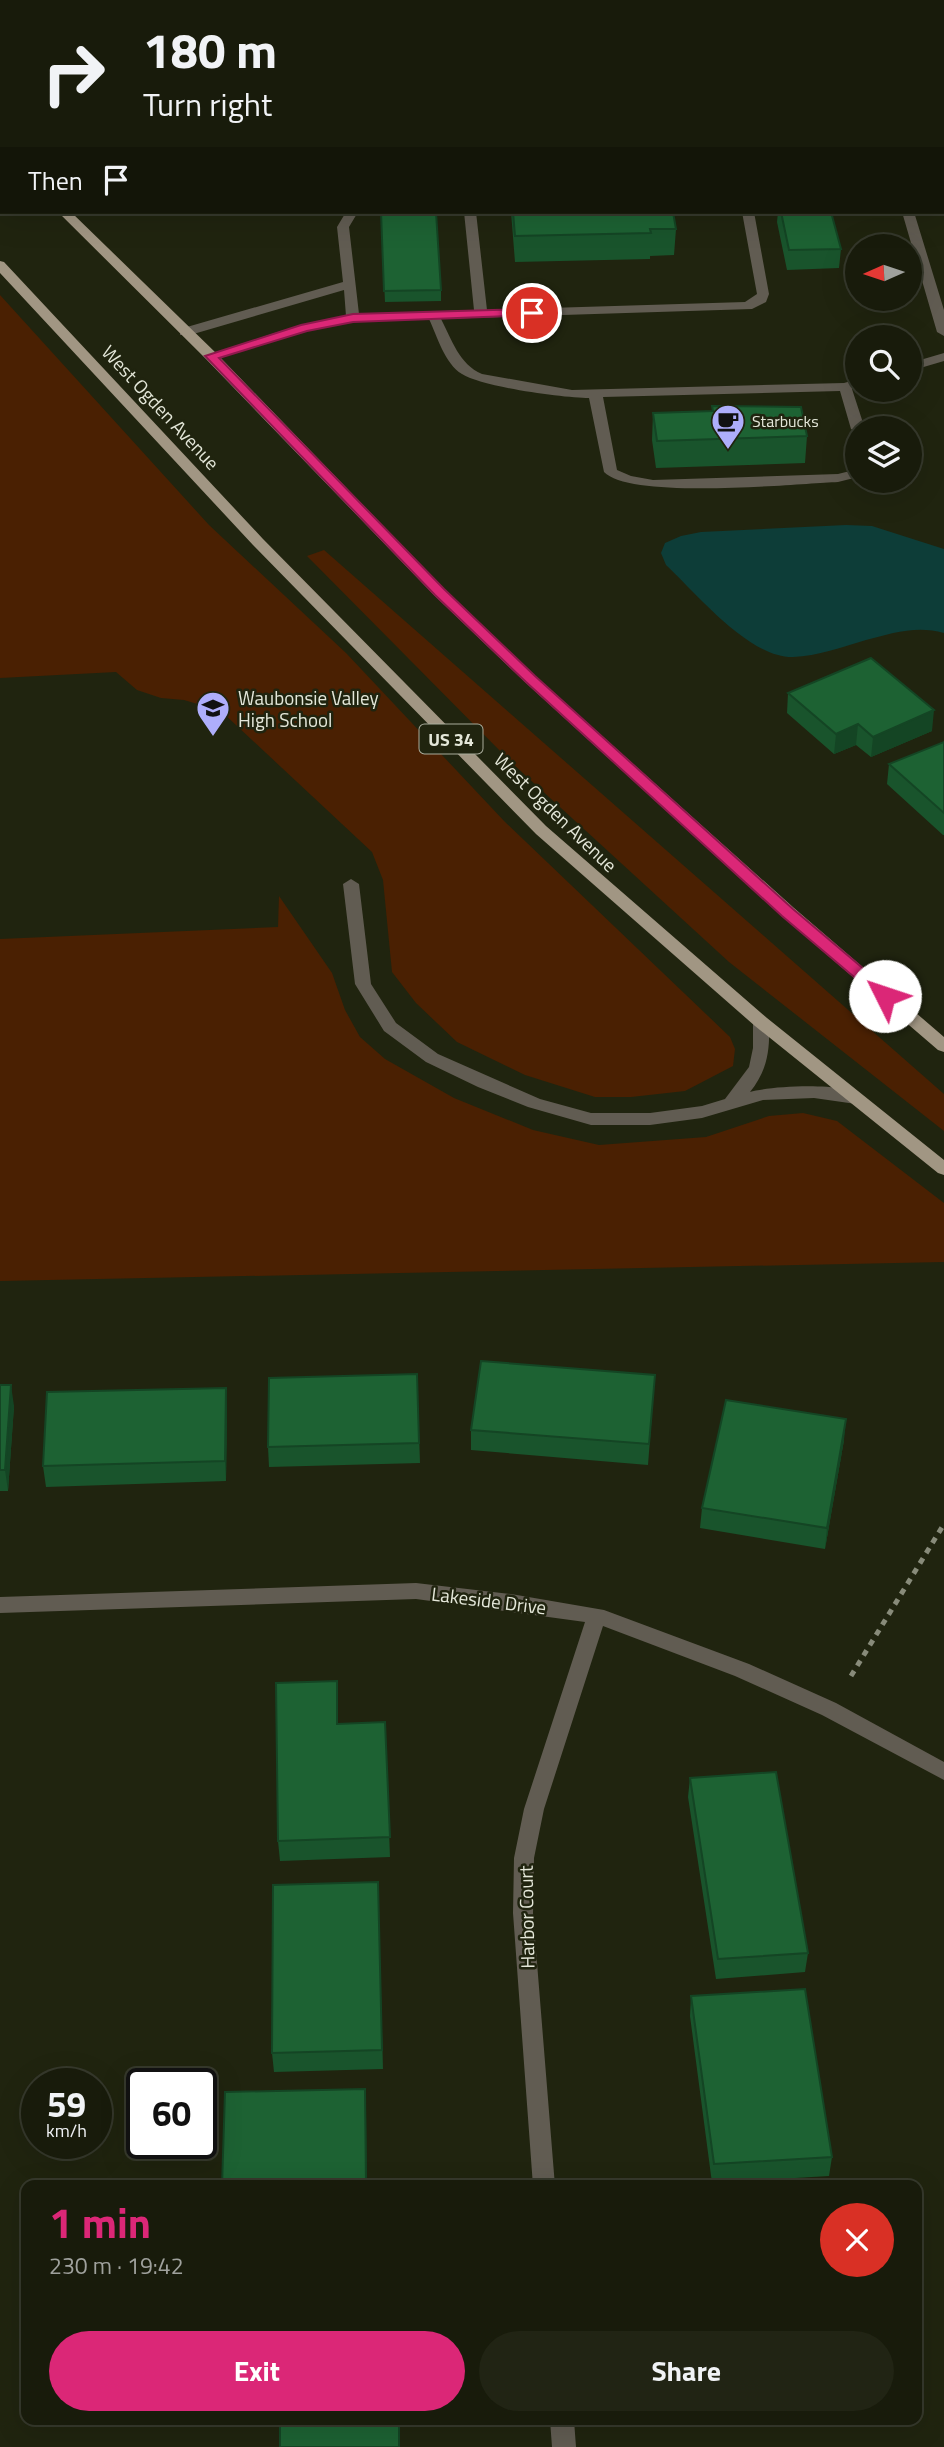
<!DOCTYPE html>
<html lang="en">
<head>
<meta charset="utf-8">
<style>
  body { margin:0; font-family:"Titillium Web",sans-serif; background:#212414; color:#f1f3f6; height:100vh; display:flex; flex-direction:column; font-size:26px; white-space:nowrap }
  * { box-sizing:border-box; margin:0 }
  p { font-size:23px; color:#9fa19d }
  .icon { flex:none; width:38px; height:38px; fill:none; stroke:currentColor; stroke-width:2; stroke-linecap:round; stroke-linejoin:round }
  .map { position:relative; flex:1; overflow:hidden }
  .sheet { position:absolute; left:21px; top:2180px; width:901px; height:245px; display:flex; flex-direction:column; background:#181b0b; border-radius:14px; box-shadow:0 7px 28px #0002,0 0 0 2px #36392c }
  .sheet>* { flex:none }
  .top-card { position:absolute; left:0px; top:0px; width:945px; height:214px; box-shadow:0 7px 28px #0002,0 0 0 2px #36392c; background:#181b0b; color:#f1f3f6; overflow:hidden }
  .needle { width:46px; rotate:267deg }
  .fabs { position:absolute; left:845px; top:234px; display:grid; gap:14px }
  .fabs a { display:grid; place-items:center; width:77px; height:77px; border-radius:50%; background:#181b0b; box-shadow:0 7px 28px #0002,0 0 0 2px #36392c; font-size:35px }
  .speed { position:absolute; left:21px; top:2068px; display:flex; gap:14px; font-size:35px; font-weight:700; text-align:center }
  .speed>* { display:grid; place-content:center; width:91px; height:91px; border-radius:50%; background:#181b0b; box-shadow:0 7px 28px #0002,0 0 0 2px #36392c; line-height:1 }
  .speed small { font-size:18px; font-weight:400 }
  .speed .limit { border:4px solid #111; border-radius:10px; background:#fff; color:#111 }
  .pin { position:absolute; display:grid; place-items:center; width:60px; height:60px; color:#fff; margin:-30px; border:4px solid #fff; border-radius:50%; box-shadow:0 2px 7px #0007 }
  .me { position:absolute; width:77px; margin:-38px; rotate:311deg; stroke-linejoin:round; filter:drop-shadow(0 0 5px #0008) }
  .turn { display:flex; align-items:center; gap:24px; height:147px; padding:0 28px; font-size:32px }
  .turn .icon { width:91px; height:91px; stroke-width:2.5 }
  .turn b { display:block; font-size:49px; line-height:60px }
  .then { display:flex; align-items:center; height:66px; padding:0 28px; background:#0003; gap:14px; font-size:26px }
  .round { display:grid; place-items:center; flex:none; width:74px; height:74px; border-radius:37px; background:#212414 }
  .overview { display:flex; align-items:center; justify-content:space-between; height:119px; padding:0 28px }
  h1 { font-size:42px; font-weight:700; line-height:52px; color:#db2777 }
  .primary-button { display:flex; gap:14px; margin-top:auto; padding:14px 28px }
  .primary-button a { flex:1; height:80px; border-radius:42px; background:#db2777; color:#fff; font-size:28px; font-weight:700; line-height:80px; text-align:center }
  .primary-button a+a { background:#212414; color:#f1f3f6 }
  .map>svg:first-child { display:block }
</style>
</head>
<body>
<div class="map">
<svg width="944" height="2447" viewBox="0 0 944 2447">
  <rect width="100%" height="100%" fill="#20240f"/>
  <path fill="#4a2002" d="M0 0H807L808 2H2V68Z
    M0 295 209 525 346 653 505 822 730 1037 735 1049 733 1066 685 1091 631 1097H595L525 1075 457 1042 416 1003 392 972 383 880 372 852 221 711 184 700 161 698 137 690 116 672 0 678Z
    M324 550 944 1094V1131L729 962 513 764 307 556Z
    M279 896 332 973 345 1010 360 1037 385 1059 454 1098 533 1130 599 1145 706 1137 769 1116 803 1113 837 1121 944 1203V1262L0 1281V939L278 927Z"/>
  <path fill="#0d3d38" d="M846 525 872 526 944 549V633C917 625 892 633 866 640 842 647 818 656 793 657 749 658 697 594 666 565L661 553 665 543 681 536 701 532Z"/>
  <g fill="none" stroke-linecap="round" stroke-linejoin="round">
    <path stroke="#888b7a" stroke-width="5" stroke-dasharray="6 6" stroke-linecap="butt" d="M851 1676 944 1524"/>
    <path fill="#615c52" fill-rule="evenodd" d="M943 183H944V191H943Z
      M346 212H358L349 227 359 314 474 310 464 212H476L487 310 745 302 757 294 742 212H754L769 294 766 302 752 309 441 319C452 340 459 364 482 374L572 390 844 383 858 379V387L852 389 865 429H858V433L851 429 840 391 603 397 617 470 631 476 653 480 838 474 858 469V477L838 482C794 484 631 500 604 472L589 398C564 398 482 387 462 374 445 364 437 336 429 319L353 322 308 331 211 360 204 356 300 325 346 316 344 290 190 335H180V329L343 282 337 227Z
      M902 212H914L944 310V336L937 332Z
      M944 353V361L910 371V363Z
      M351 879 359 884 371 984 396 1023 438 1054 540 1099 591 1113H650L702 1106 725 1099 749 1067 753 1048V1022L761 1016 769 1022C770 1049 768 1070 750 1092 770 1086 852 1081 864 1098L856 1104 814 1098 763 1100 702 1118 650 1125H591L528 1107 478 1087 426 1062 384 1031 355 984 343 884Z"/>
    <path fill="#615c52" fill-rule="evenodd" d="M834 0H846L847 2H835Z
      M416 1583 511 1594 604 1610 749 1664 836 1703 944 1762V1780L822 1715 735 1676 603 1626 544 1809 534 1858 533 1913 555 2186H533L513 1913 514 1858 524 1809 585 1622 416 1599 0 1613V1597Z
      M550 2420H574L576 2447H552Z"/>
    <path fill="#857d6e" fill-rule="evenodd" d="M943 85H944V93H943Z
      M0 89H2V97H0Z
      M0 126H2V134H0Z"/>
    <path fill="#a19683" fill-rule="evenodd" d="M0 144 2 145V153L0 152Z
      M58 212H71L216 353 444 589 535 676 794 908 944 1037V1052L938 1050 782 916 525 682 434 595 206 359Z
      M0 261 4 262 263 539 546 826 767 1018 944 1160V1175L938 1173 755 1026 536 834 253 545 0 273Z"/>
  </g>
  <path fill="#19542c" d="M381 212 441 290V301L385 302Z
    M511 212H673L676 229 674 255 650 256V259L515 262Z
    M778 212H831L841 249 839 268 787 270 777 222Z
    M712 406 807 436 805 463 656 468 652 440 653 413 712 411Z
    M788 693 932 731 871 757 856 745 834 754 787 713Z
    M944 742V835H943L887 784 889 764Z
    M417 1374 420 1463 269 1467 268 1447Z
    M655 1375 648 1465 471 1450V1430Z
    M0 1385 14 1406 8 1491H0Z
    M227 1408 226 1481 46 1487 43 1466Z
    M844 1440 825 1549 700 1528 702 1508Z
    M338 1701V1724L385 1722 390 1857 280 1861 278 1841Z
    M690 1778 808 1953 805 1972 716 1979 688 1797Z
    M378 1882 383 2069 274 2072 272 2053Z
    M691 1996 832 2157 829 2176 712 2183 690 2016Z"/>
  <path fill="#144524" d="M934 710 932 731 871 757 873 737Z
    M858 724 856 745 834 754 836 734Z
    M11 1385 14 1406 8 1491 5 1470Z
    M226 1388 227 1408 226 1481 225 1461Z
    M846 1419 844 1440 825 1549 827 1528Z
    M365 2089 366 2108 367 2186H366Z"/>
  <path fill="#1d6233" stroke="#144524" stroke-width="2" d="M381 212H436L441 290 384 291Z
    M513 212H673L676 229H650L651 233 515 236Z
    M781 212H831L841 249 789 250Z
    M712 406 801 407 807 436 657 441 653 413 713 411Z
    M871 658 934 710 873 737 858 724 836 734 788 693Z
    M944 742V813L889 764Z
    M481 1361 655 1375 649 1444 471 1430Z
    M417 1374 419 1443 268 1447 269 1378Z
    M0 1385H11L5 1470H0Z
    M226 1388 225 1461 43 1466 47 1392Z
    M726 1400 846 1419 827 1528 702 1508Z
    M337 1681V1724L385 1722 390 1837 278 1841 276 1683Z
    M776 1772 808 1953 718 1959 690 1778Z
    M378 1882 382 2050 272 2053 273 1885Z
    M805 1989 832 2157 714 2164 691 1996Z
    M365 2089 366 2186H222L225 2092Z
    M280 2420H399V2447H280Z"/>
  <path fill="#db2777" stroke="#8e194d" stroke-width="2" d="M532 309 536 310V315L353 322 307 331 219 358 444 589 535 676 793 909 891 992 893 996 891 999H880L782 916 526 682 435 595 205 356 301 325 353 314Z"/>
  <defs>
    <symbol id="cafe-pin" viewBox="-11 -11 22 30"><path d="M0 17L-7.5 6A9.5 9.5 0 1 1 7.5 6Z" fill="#aeaefb" stroke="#20240f"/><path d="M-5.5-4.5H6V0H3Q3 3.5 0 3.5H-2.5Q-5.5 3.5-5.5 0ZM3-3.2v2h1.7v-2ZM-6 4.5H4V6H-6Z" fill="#111"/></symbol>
    <symbol id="school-pin" viewBox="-11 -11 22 30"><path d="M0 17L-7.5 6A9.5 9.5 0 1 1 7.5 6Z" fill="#aeaefb" stroke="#20240f"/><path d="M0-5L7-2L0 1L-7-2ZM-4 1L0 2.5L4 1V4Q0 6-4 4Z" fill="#111"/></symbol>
  </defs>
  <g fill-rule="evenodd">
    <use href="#cafe-pin" x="709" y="402" width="38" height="52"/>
    <use href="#school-pin" x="194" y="689" width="38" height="52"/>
  </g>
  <g text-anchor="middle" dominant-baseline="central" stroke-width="5" stroke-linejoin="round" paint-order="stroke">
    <g font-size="16" fill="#e4e7d9" stroke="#20240f" text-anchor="start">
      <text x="752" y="421">Starbucks</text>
    </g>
    <rect fill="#20240f" stroke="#a9ac9c" stroke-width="2" x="419.5" y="724.5" width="63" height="29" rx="5"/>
    <g font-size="18" font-weight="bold" fill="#e4e7d9">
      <text x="451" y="739">US 34</text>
    </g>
    <g font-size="19" fill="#e4e7d9" stroke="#20240f">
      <text transform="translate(161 407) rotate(47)">West Ogden Avenue</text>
      <text transform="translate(556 812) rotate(44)">West Ogden Avenue</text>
      <text transform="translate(489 1600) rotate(7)">Lakeside Drive</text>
      <text transform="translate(526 1917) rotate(-91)">Harbor Court</text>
    </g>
    <g font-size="19" fill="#e4e7d9" stroke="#20240f" text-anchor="start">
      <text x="238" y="697">Waubonsie Valley<tspan x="238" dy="22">High School</tspan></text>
    </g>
  </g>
</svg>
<div class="fabs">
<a><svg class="needle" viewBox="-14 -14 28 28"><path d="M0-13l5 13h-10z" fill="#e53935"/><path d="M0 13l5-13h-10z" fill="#9fa19d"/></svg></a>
<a><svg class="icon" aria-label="search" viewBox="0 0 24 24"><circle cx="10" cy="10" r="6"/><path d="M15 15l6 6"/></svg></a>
<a><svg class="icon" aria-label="layers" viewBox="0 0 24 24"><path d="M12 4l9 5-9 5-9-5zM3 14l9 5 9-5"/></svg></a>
</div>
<div class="speed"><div>59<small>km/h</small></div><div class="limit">60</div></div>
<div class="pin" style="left:532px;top:313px;background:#d93025"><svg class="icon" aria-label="arrive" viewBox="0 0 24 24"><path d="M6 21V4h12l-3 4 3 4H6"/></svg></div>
<svg class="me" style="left:885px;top:996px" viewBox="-20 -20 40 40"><circle r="19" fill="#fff"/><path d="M0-13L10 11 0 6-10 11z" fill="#db2777"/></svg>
<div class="top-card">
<div class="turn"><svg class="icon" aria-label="right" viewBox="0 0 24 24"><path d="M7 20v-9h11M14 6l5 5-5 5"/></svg><div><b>180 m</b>Turn right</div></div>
<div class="then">Then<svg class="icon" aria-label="arrive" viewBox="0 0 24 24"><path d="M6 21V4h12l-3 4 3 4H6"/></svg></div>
</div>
<section class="sheet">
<div class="overview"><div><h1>1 min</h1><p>230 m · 19:42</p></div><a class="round" style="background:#d93025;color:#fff"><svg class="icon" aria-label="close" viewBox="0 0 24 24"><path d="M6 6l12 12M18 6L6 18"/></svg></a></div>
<div class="primary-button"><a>Exit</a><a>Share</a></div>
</section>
</div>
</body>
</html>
